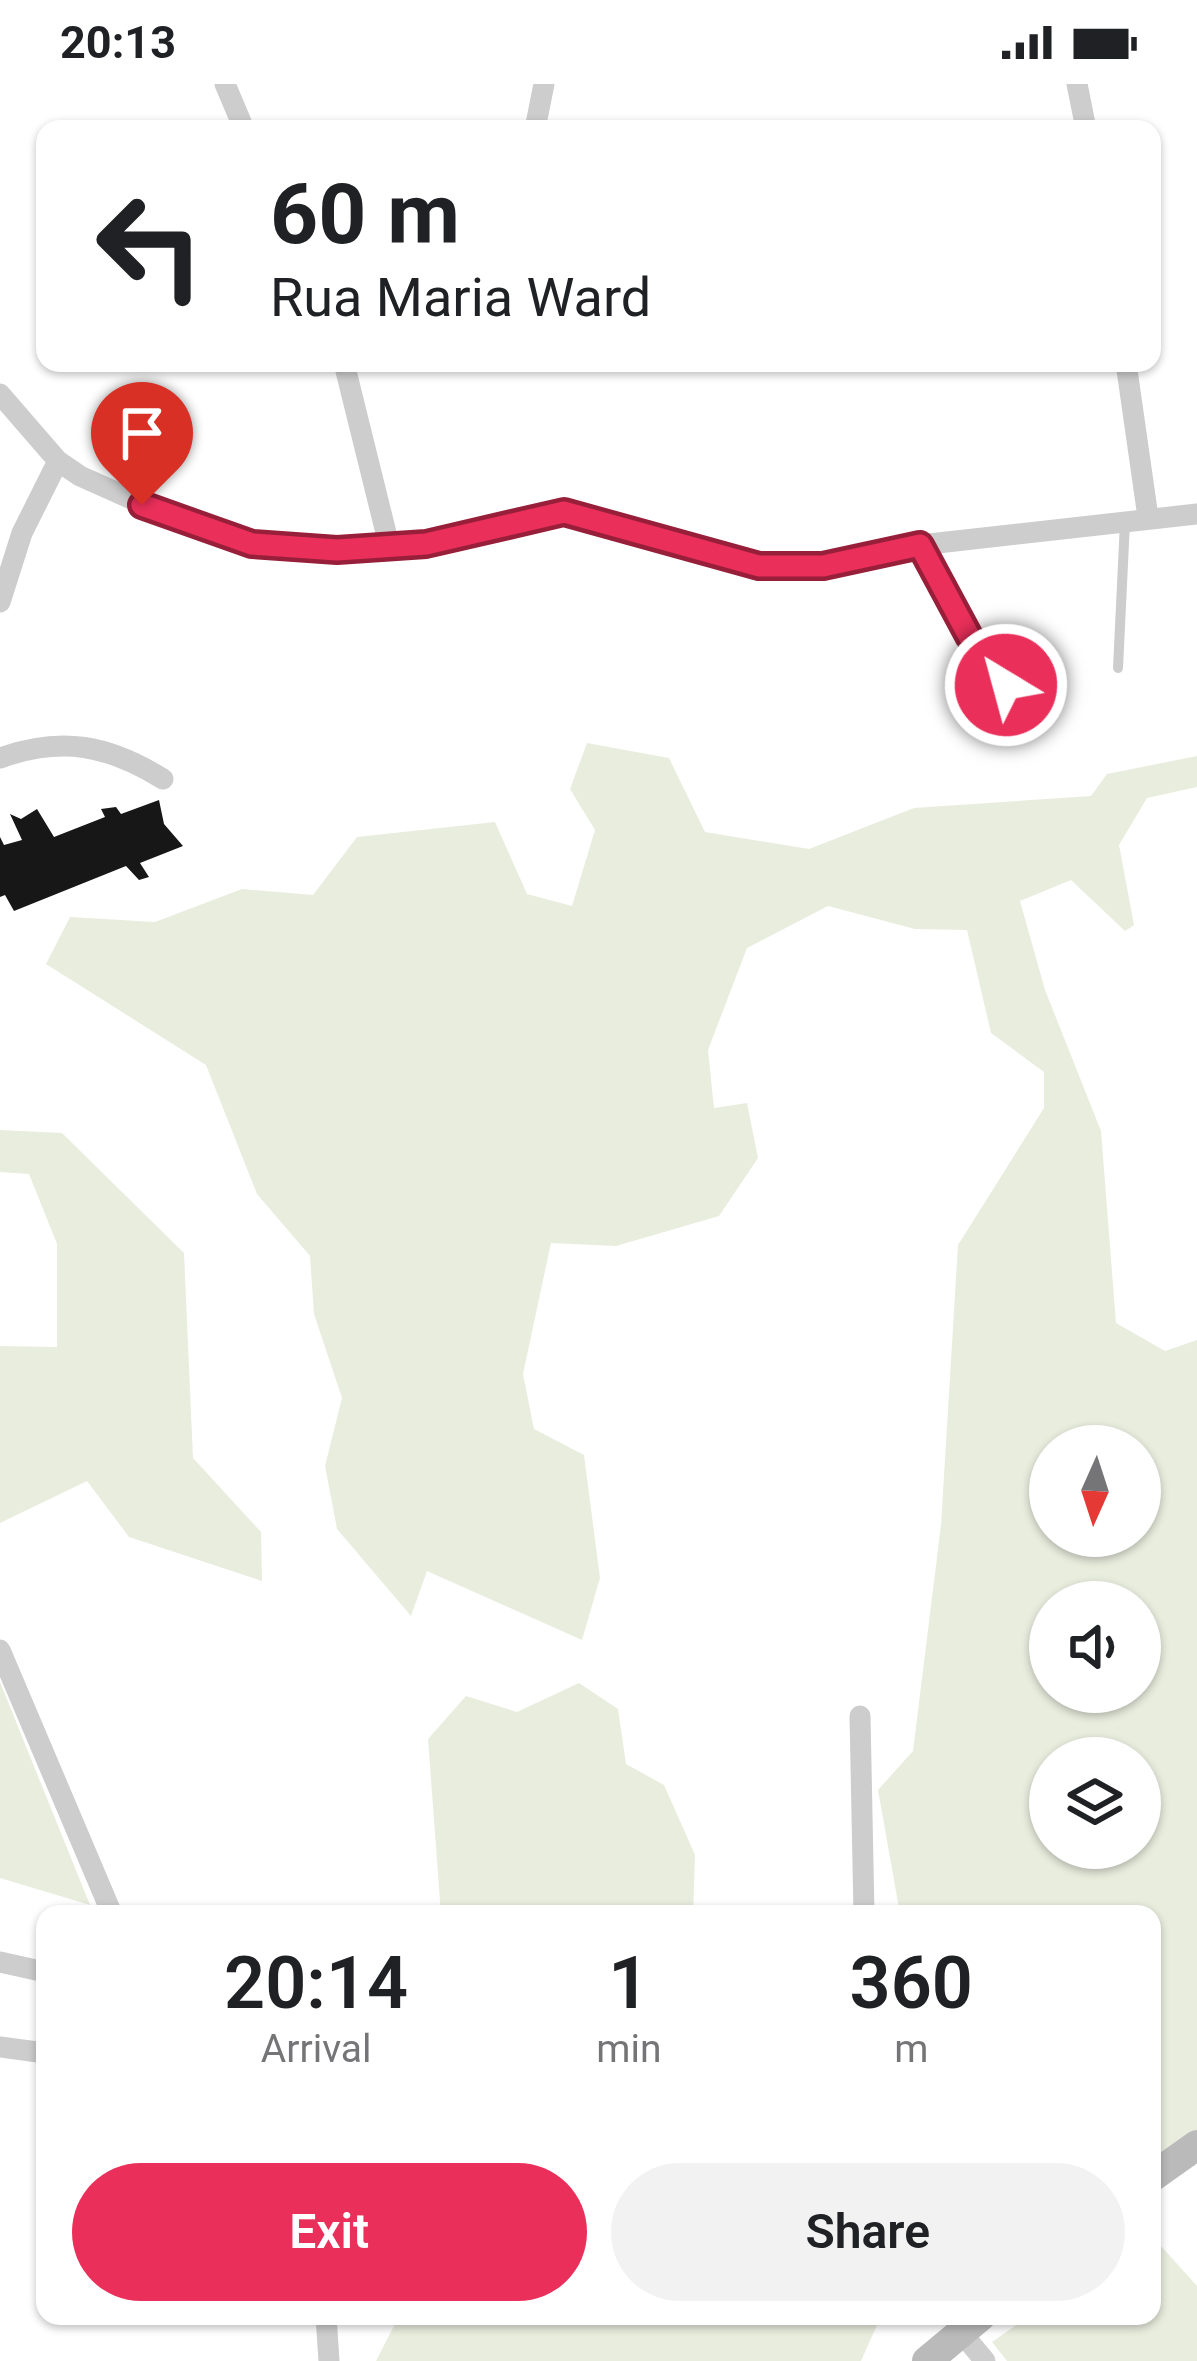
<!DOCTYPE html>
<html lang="en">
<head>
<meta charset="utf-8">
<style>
  body { margin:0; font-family:Roboto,sans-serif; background:#f2f2f2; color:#202124; height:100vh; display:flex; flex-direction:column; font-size:45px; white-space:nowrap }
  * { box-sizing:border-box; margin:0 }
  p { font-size:39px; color:#757577 }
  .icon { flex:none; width:66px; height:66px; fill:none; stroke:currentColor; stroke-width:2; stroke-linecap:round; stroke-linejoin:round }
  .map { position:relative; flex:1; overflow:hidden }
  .panel { position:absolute; left:36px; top:1821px; width:1125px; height:420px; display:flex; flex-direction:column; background:#fff; border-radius:24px; box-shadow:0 3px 9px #0004 }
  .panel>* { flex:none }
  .hud { position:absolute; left:36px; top:36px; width:1125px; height:252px; border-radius:24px; box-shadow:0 3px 9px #0004; background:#fff; color:#202124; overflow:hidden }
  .needle { width:78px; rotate:183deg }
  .tools { position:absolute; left:1029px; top:1341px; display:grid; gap:24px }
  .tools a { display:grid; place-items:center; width:132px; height:132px; border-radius:50%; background:#fff; box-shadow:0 3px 9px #0004; font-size:60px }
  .pin { position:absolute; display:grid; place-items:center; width:102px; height:102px; color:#fff; margin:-123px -51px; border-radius:50% 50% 50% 0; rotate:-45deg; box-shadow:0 0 12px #0007 }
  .pin .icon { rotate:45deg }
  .me { position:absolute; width:132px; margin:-66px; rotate:323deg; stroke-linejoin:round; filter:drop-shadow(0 0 9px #0008) }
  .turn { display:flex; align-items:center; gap:42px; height:252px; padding:0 36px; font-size:54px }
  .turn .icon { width:156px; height:156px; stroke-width:2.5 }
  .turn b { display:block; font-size:84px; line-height:102px }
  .eta { display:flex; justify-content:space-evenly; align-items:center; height:204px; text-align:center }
  .eta b { font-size:72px; font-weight:600; line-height:84px }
  .primary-button { display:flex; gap:24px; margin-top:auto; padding:24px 36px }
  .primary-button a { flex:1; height:138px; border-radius:72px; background:#ea2f5a; color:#fff; font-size:48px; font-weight:600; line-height:138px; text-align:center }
  .primary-button a+a { background:#f2f2f2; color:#202124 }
  .status { display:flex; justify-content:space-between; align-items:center; height:84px; padding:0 60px; background:#fff; direction:ltr }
  .status svg { height:33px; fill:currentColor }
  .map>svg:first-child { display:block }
</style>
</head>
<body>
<div class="status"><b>20:13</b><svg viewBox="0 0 49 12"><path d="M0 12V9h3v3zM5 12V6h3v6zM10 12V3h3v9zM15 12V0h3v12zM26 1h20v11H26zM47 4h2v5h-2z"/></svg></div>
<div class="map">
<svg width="1197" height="2277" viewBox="0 0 1197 2277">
  <rect width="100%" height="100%" fill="#fff"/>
  <path fill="#e9edde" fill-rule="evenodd" d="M587 659 669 674 705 748 809 765 914 724 1091 712 1107 690 1197 672V703L1147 714 1119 761 1134 841 1125 847 1071 796 1020 817 1045 906 1101 1047 1116 1239 1165 1267 1197 1256V2049L1152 2077V1830H900L878 1706 913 1667 941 1441 958 1161 1044 1024V988L991 949 967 846 915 845 828 822 747 864 708 966 714 1024 747 1019 758 1074 719 1132 616 1162 551 1159 523 1290 534 1345 584 1371 600 1494 582 1556 427 1487 411 1532 337 1445 325 1382 342 1314 314 1230 310 1172 257 1110 206 981 46 880 70 833 155 838 242 805 313 811 357 753 495 738 527 810 572 822 595 746 570 705ZM1050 1362H1140V1452H1050ZM1050 1518H1140V1608H1050ZM1050 1674H1140V1764H1050Z
    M0 1046 62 1049 184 1169 193 1374 261 1448 262 1497 129 1453 87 1397 0 1439V1262L57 1263V1160L29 1090 0 1088Z
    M0 1598 90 1821 0 1794Z
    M579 1599 618 1625 626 1680 664 1701 695 1771 693 1830H441L428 1655 466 1612 517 1628Z
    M1152 2152 1197 2202V2277H1007L992 2258 1029 2232H1152Z
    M399 2232H881L861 2277H376Z"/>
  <path fill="#171717" d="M159 716 164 740 183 762 140 779 149 793 139 796 126 782 14 827 5 811 0 813V753L4 761 22 756 10 730 21 735 37 725 54 753 105 733 101 725 116 723 121 730Z"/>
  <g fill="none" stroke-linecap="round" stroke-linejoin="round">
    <path stroke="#cdcdcd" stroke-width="10" d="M920 461 969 552 1006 601
      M1118 584 1125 438"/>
    <path stroke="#cdcdcd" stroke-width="21" d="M225 0 244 45
      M1077 0 1086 45
      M536 40 544 0
      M344 279 390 465
      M1126 279 1148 433
      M0 310 58 377 80 392 199 445 252 460 390 465 564 428 759 482H823L920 461 1197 430
      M0 518 22 449 58 377
      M0 674C62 652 108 661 163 695
      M0 1566 112 1830
      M860 1632 864 1830
      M0 1878 45 1888
      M0 1963 45 1969
      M326 2232 329 2277
      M961 2248 985 2277"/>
    <path stroke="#bababa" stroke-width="30" d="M1152 2093 1197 2061
      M927 2277 981 2232"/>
  </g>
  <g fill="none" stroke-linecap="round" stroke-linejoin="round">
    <defs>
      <path id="route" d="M142 421 252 460 337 466 426 460 564 428 759 482H823L920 461 969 552 1006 601"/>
    </defs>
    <use href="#route" stroke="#981f3a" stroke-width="30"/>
    <use href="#route" stroke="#ea2f5a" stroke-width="21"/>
  </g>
</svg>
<div class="tools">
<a><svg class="needle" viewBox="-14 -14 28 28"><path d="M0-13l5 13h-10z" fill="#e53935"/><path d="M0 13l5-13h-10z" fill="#757577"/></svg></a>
<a><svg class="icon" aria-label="sound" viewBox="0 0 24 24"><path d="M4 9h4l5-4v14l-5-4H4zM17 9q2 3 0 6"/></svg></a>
<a><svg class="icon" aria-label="layers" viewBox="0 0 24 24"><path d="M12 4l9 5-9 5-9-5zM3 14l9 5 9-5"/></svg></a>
</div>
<div class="pin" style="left:142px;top:421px;background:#d93025"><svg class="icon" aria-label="arrive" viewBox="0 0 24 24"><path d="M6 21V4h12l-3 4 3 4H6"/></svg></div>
<svg class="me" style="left:1006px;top:601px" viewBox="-20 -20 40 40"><circle r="17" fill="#ea2f5a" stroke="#fff" stroke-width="3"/><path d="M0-11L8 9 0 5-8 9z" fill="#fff"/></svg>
<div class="hud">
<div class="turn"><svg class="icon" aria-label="left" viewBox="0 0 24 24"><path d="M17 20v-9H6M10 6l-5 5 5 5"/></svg><div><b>60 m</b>Rua Maria Ward</div></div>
</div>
<section class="panel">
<div class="eta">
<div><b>20:14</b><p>Arrival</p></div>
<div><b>1</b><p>min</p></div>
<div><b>360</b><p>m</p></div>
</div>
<div class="primary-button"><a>Exit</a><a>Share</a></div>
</section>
</div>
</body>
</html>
